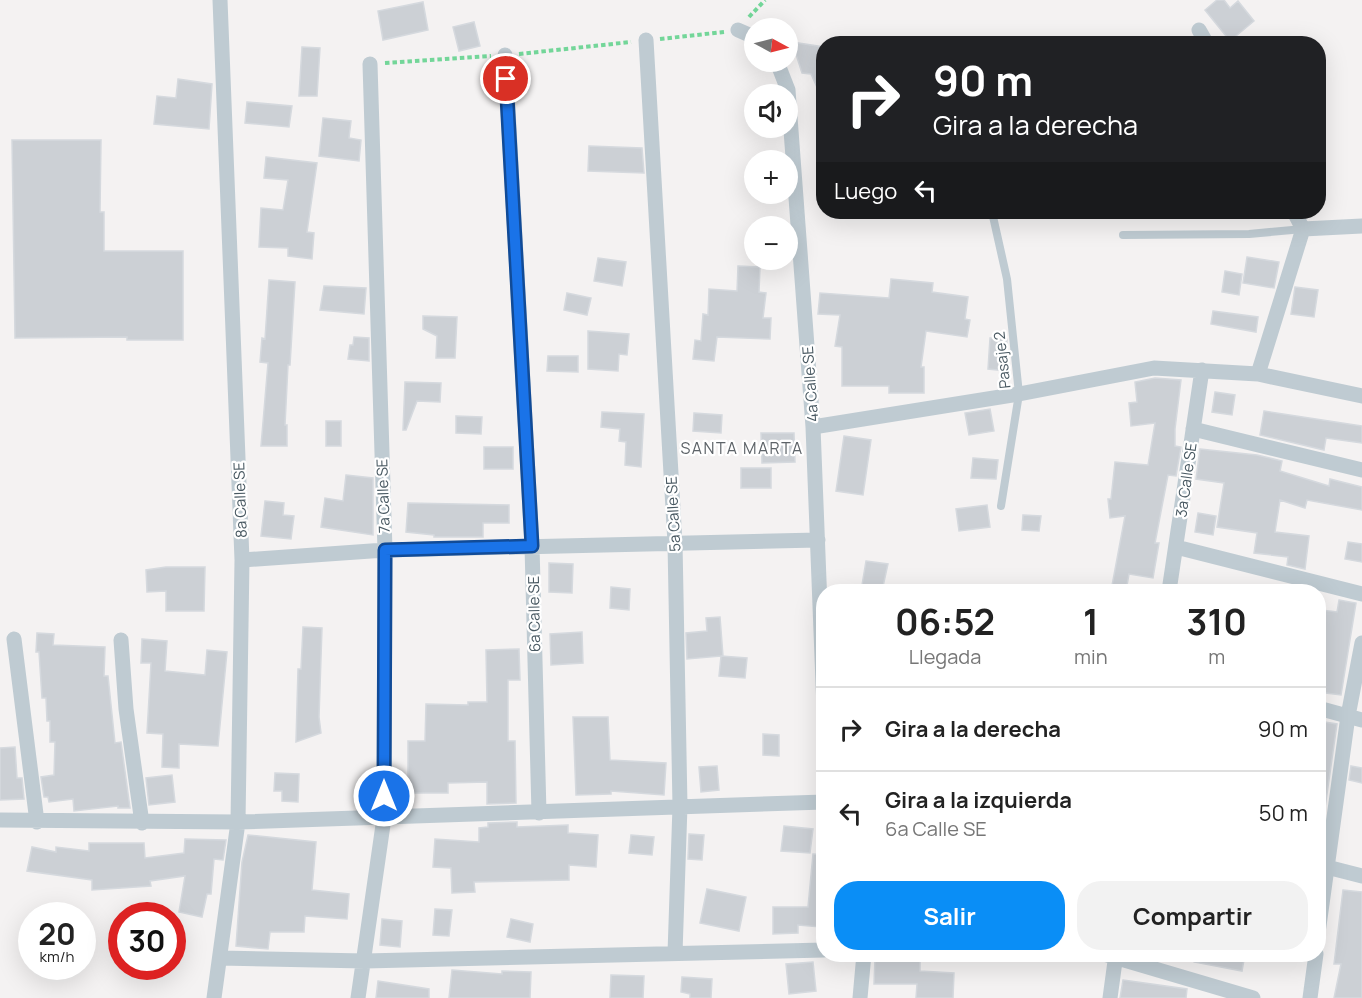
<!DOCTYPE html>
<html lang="es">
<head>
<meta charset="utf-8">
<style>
  body { margin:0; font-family:Manrope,sans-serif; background:#f2f2f2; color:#222; height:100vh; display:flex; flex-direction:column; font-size:22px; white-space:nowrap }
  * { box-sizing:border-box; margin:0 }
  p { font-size:20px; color:#767676 }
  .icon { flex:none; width:33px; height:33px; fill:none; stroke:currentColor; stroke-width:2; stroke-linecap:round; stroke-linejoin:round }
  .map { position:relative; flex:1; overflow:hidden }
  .details { position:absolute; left:816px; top:584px; width:510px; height:378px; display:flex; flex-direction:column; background:#fff; border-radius:24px; box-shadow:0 6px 24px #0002 }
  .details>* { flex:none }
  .guide { position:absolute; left:816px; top:36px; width:510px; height:183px; border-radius:24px; box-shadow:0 6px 24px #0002; background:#202124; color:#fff; overflow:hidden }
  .needle { width:39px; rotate:97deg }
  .buttons { position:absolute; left:744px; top:18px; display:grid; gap:12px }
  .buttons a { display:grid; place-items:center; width:54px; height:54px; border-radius:50%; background:#fff; box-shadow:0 6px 24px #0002; font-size:30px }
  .speed { position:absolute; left:18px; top:902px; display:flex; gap:12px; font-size:30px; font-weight:700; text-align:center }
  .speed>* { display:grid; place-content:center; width:78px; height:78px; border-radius:50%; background:#fff; box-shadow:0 6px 24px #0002; line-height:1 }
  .speed small { font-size:15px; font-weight:400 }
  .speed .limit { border:9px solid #d22; background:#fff; color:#111 }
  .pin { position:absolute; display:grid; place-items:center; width:51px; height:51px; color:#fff; margin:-26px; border:3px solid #fff; border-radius:50%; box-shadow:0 2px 6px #0007 }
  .me { position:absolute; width:66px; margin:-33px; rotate:0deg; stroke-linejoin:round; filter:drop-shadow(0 0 4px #0008) }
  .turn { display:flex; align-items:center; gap:21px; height:126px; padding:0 18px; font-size:27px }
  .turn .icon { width:78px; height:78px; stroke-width:2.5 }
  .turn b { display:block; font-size:42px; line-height:51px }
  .then { display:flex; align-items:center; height:57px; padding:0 18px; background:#0003; gap:12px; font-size:22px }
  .eta { display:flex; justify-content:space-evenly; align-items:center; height:102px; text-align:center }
  .eta b { font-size:36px; font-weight:700; line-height:42px }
  .action { display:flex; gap:12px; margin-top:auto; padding:12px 18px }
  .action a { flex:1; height:69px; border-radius:24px; background:#0a8ef6; color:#fff; font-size:24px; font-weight:700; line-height:69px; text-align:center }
  .action a+a { background:#f2f2f2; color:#222 }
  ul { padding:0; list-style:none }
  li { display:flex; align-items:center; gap:18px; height:84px; padding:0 18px; border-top:2px solid #e0e0e0 }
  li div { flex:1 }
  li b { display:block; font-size:22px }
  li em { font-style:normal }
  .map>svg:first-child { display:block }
</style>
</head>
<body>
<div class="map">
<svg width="1362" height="998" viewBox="0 0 1362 998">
  <rect width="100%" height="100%" fill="#f4f2f2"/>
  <path fill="#ccd0d5" stroke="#d5d9de" stroke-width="1.5" d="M1217 0H1224L1230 8 1238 1 1254 21 1230 41 1205 10Z
    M423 2 428 30 383 40 378 11Z
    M474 22 480 46 459 51 453 27Z
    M792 42 824 47V103L811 74 802 73Z
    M302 47 320 48 317 96H299Z
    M178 79 212 84 209 129 154 124 157 96 176 98Z
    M247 102 292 106 289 127 245 123Z
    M323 118 351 121 349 138 361 140 359 161 319 156Z
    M12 140H101L100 212H104V251H183V340H127V337L15 338Z
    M589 146 642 148 644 173 588 171Z
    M266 157 317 163 307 232 314 233 312 259 288 256V248L259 247 261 208 283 210 288 180 264 178Z
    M1247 257 1279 262 1274 288 1243 283Z
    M598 258 626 262 622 286 594 281Z
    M738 266 760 267 759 292 766 293 763 318H771L770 339 717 337 714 361 693 359 695 340 701 341 703 314 708 315 709 289 737 291Z
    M1225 271 1242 274 1239 295 1222 292Z
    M891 279 933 283 932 292 968 297 965 319 970 320 967 337 926 331 921 367H924V393H889V386H842V347L835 346 840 315 818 314 820 293 889 298Z
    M269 280 295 282 290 365H288L285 425H287V446H261L268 363 260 362 262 338 265 339Z
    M324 286 366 288 364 314 320 310Z
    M1295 287 1318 290 1314 317 1291 314Z
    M567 293 591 298 587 315 564 310Z
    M1213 311 1258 317 1256 332 1211 324Z
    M423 316 457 317 455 358H436L437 336 423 329Z
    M588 331 629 334 627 355 619 354 618 371 588 369Z
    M354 337 369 338V361L348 359 350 345H353Z
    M990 338 1007 339 1006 371 988 369Z
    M548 356H578V372L547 371Z
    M1155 378 1181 380 1175 429V446L1181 447 1176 476 1168 475 1155 543H1159L1153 578 1129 574 1126 591H1111L1125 516 1110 518 1108 499H1111L1115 462 1148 465 1155 423 1131 426 1129 403 1137 402 1135 382Z
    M405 382 441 383 440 402 417 401 406 430H403Z
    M1215 392 1235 395 1232 415 1212 412Z
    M990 409 994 431 969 435 965 413Z
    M1264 411 1362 426V443L1326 438 1324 450 1260 435Z
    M602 412 644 414 641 467 625 465 626 442 619 441 620 429 601 427Z
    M694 413 722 415 721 433 693 431Z
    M456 416 482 417 481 434 456 433Z
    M326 421H341V446H326Z
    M761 433H794L795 462 762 463Z
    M844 436 871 440 863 495 836 491Z
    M484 447H513V469H484Z
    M1200 449 1257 455 1282 461 1280 471 1329 486 1330 479 1362 487V510L1307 500 1305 508 1280 500 1275 532 1309 536 1305 569 1287 565 1288 557 1254 553 1257 533 1217 527 1224 483 1196 479Z
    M973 458 998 460 996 479 971 478Z
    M741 468H771V488H741Z
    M346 475 373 478V535L321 527 325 498 343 501Z
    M265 501 284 503 283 515 294 516 291 539 261 536Z
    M408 503 509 505V523H483V537H434V535L406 532Z
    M987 505 990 527 959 531 956 509Z
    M1198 513 1216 516 1213 535 1195 532Z
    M1023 515 1041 516 1039 531 1022 530Z
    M1348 542 1362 544V562L1345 559Z
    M866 561 888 564 882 591H861Z
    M549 563 573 564 572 593 549 592Z
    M166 567H205L204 611H166V591L147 592 146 570Z
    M611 587 630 589 629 610 610 608Z
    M1339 600 1356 603 1341 695 1318 692V633L1322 610 1337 612Z
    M720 617 723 656H721L747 658 745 678 719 676 721 656 687 659 686 633 707 631 706 618Z
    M303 627 322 628 319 717 321 733 296 742 298 669H301Z
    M582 632 583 663 551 665 550 634Z
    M37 633 54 634 53 645 105 647 104 676H108L115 743 121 742 130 808H118V806L74 811 73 799 49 802 48 797H44L41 777 54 775 55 742H50V721H47L46 698H42L39 652H36Z
    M142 639 167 641 165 671 205 675 207 650 227 652 218 746 179 744V768L162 767 163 734 147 733 151 663H141Z
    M519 649 520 680H508V741H515L516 803 487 804V782L448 783V793H408V741H425L426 704 468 705V702H487L486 650Z
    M573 717H608L610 760 666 763 664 795 611 791V794L576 795Z
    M1318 721 1337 724 1325 808 1318 807Z
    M763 734 779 735V756L763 755Z
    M15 747 17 778H22L24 799 0 800V748Z
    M717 766 719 790 701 792 699 767Z
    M1351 766 1362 768V783L1349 780Z
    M275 773 299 774 298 802 282 801V791H274Z
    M172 775 175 802 149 805 146 778Z
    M517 822V827L568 825V833L598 835 596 867 569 865V880L474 882 475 892 452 893 451 868 433 867 435 839 479 842V828L488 827V823Z
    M784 826 813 829 810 853 781 851Z
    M689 834 704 835 702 860 688 859Z
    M248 835 316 842 312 890 349 894 347 919 305 916 304 932H270L268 949 236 946 242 862Z
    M631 835 654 837 652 855 629 853Z
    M185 839 226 840 223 860 214 859 211 894H207L202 917 179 912 185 876 150 881 151 886 92 890V880L27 871 32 847 56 852V847L89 851V843H144L145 858 184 853Z
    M813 854 824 855 821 927 798 925V933L773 934V907H808Z
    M707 889 746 897 739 931 700 923Z
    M1343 890 1362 892V998H1334L1341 964H1334Z
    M435 909 452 910 449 936 433 935Z
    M382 919 402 921 400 947 380 945Z
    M511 919 533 924 530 942 507 937Z
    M1194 954H1245L1242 971 1194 962Z
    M875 958H920V971L954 973 953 998H916L917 984H874Z
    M813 962 816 991 789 994 786 964Z
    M452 970 502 974V971L531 972 530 998H449Z
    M611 975 644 976 643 998H610Z
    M682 977 712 979 711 998H690V994L681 992Z
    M1123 980 1187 989 1186 998H1120Z
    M378 981 429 989V998H376Z"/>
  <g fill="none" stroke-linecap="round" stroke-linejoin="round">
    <path stroke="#73d699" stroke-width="4" stroke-dasharray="4.5 3" stroke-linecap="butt" d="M749 17 765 0
      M660 39 724 32
      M519 54 631 42
      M385 63 491 56"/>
    <path stroke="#bfcbd2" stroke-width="8" d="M992 212 1007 279 1019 394 1001 506
      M1123 235 1249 234 1303 229"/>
    <path stroke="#bfcbd2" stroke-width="15" d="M738 30 754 37
      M1199 30 1207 44
      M646 40 675 543 680 806 675 953
      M505 55 532 546 539 813
      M777 62 788 90 813 427 824 708
      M1303 229 1362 226
      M1258 374 1303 229 1294 212
      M813 427 1019 394 1154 368 1258 374 1362 396
      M1193 429 1362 470
      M1176 547 1362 594
      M242 560 385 550 818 540
      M1169 591 1202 370
      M14 639 37 822
      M121 640 126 709 142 823
      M1318 708 1362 720
      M0 820 238 822 824 802
      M1319 865 1362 876
      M1318 933 1348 716 1362 643
      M1104 954 1253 998
      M220 958 365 961 824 950
      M214 998 238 822 242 560 220 0
      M358 998 384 818 385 550 370 64
      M860 998 864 954
      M1110 998 1116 954
      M1310 998 1316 954"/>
  </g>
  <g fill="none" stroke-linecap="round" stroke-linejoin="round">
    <defs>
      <path id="route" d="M384 796 385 550 532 546 506 79"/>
    </defs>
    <use href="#route" stroke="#114b97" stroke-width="15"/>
    <use href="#route" stroke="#1a73e8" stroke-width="10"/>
  </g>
  <g text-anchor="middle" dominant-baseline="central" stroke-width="4.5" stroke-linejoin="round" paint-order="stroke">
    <g font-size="15" fill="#485861" stroke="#fff">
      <text transform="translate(1002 360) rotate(-96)">Pasaje 2</text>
      <text transform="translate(810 384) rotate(-94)">4a Calle SE</text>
      <text transform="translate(1186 480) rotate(-82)">3a Calle SE</text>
      <text transform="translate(383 496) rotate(-92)">7a Calle SE</text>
      <text transform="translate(240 500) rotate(-92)">8a Calle SE</text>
      <text transform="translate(673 514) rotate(-93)">5a Calle SE</text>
      <text transform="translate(534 614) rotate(-91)">6a Calle SE</text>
    </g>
    <g font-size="16" letter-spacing="1.5" fill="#5d6368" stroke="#fff">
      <text x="742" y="448">SANTA MARTA</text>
    </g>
  </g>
</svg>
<div class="buttons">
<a><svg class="needle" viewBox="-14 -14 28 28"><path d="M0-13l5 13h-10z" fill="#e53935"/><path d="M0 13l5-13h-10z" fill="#767676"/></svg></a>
<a><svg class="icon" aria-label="sound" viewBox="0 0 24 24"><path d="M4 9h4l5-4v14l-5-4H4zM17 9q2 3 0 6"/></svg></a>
<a>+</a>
<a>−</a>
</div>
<div class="speed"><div>20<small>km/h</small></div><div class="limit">30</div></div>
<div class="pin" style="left:506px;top:79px;background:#d93025"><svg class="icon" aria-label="arrive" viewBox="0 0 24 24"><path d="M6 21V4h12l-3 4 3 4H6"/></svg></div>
<svg class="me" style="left:384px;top:796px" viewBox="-20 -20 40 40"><circle r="17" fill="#1a73e8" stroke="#fff" stroke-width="3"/><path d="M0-11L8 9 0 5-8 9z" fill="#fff"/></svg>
<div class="guide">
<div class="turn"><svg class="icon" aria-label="right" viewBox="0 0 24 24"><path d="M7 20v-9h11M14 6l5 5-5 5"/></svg><div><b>90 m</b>Gira a la derecha</div></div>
<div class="then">Luego<svg class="icon" aria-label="left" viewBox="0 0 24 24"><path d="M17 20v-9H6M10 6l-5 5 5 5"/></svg></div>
</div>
<section class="details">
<div class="eta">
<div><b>06:52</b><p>Llegada</p></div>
<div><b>1</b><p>min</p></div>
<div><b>310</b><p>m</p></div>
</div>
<ul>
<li><svg class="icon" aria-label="right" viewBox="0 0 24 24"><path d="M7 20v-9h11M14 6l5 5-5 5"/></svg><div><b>Gira a la derecha</b></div><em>90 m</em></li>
<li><svg class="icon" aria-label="left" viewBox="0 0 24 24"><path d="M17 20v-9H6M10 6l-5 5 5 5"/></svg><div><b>Gira a la izquierda</b><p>6a Calle SE</p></div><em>50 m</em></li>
</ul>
<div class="action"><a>Salir</a><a>Compartir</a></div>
</section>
</div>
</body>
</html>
